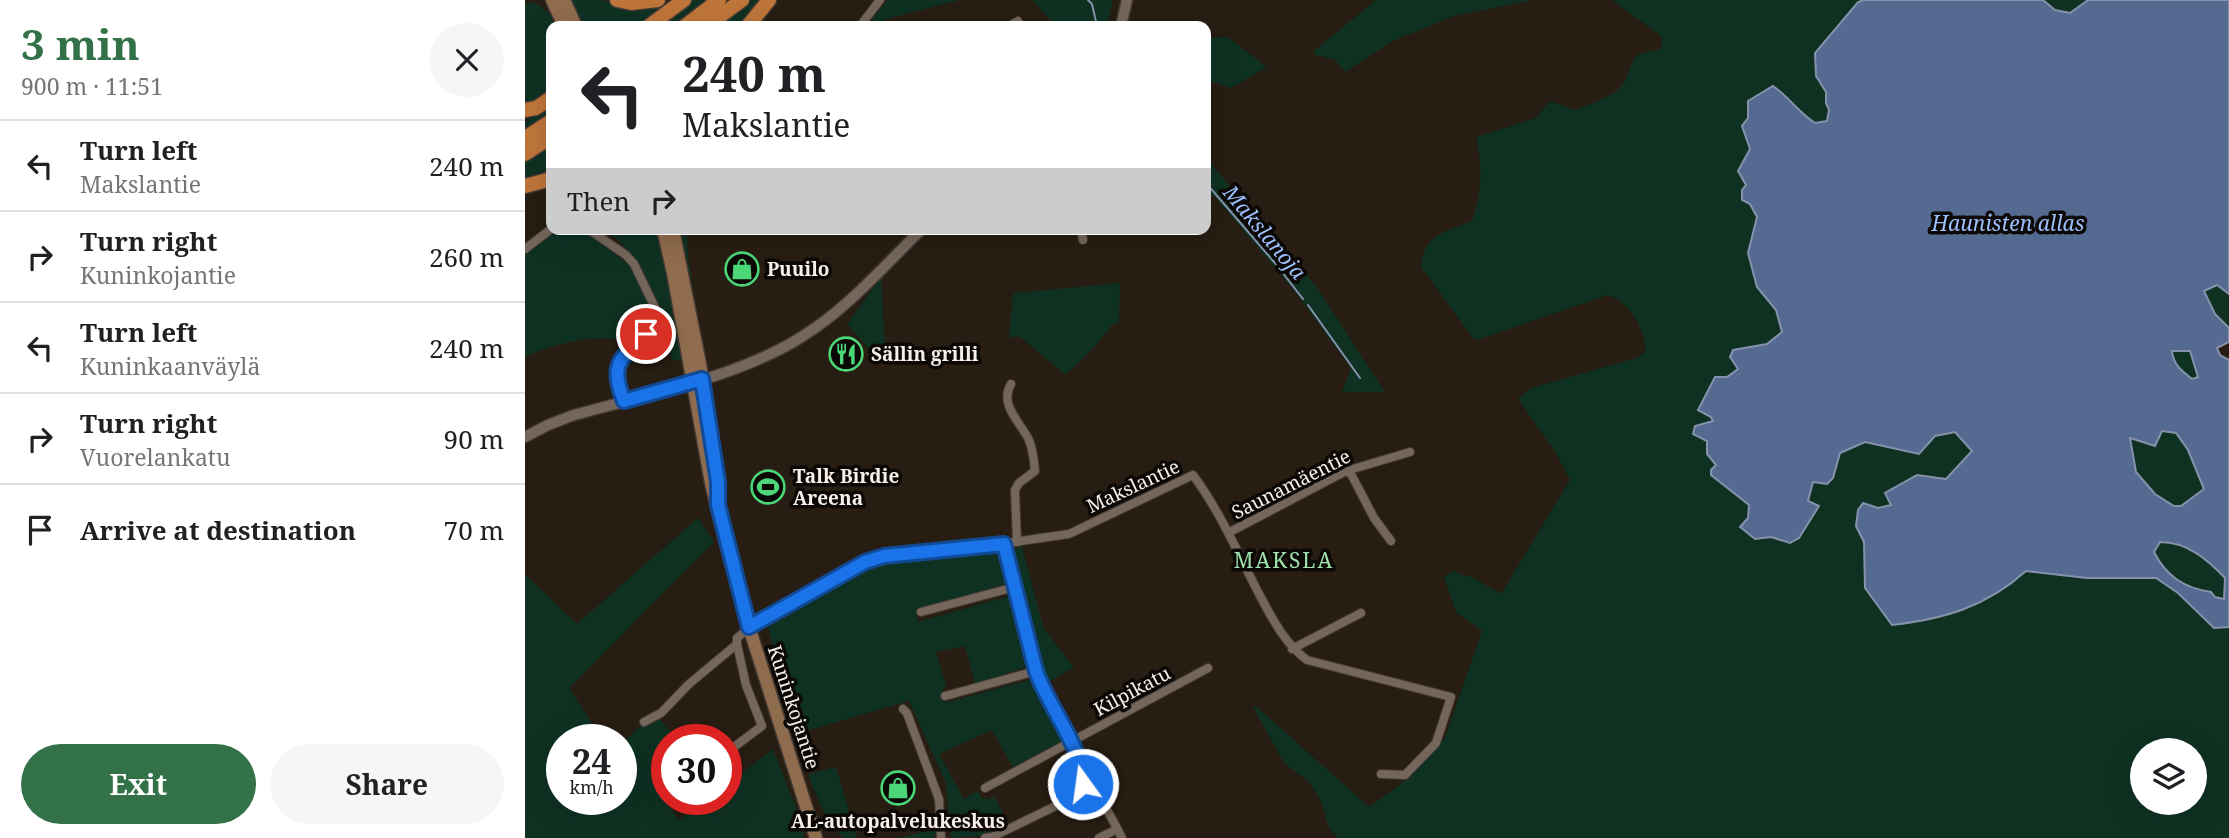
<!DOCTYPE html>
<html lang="en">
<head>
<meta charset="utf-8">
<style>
  body { margin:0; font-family:"Noto Serif",serif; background:#f6f6f6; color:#202124; height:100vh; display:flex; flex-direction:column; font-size:26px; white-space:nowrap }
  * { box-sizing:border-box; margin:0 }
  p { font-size:23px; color:#757577 }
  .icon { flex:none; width:38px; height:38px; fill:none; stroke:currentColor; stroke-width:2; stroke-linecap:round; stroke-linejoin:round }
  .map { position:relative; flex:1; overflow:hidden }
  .details { display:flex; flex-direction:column; background:#fff; width:525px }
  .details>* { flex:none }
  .banner { position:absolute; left:21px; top:21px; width:665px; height:214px; border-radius:14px; box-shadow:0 7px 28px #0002; background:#fff; color:#202124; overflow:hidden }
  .controls { position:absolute; left:1605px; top:738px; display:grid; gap:14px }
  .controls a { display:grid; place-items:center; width:77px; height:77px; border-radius:50%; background:#fff; box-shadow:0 7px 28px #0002; font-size:35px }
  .speed { position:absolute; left:21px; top:724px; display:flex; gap:14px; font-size:35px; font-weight:700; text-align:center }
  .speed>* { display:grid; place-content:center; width:91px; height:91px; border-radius:50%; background:#fff; box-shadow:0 7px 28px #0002; line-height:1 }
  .speed small { font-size:18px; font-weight:400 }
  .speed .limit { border:10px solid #d22; background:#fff; color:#111 }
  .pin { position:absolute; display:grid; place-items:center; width:60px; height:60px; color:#fff; margin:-30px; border:4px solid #fff; border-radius:50%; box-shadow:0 2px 7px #0007 }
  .me { position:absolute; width:77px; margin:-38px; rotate:346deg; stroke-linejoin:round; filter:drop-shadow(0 0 5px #0008) }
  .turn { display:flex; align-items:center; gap:24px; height:147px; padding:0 21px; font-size:32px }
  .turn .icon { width:91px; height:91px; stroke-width:2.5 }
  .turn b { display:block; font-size:49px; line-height:60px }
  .then { display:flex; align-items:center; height:66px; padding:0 21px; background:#0003; gap:14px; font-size:26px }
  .round { display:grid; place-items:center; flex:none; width:74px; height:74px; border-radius:37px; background:#f6f6f6 }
  .overview { display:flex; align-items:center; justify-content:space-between; height:119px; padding:0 21px }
  h1 { font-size:42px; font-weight:700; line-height:52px; color:#337249 }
  .primary-button { display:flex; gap:14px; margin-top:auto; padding:14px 21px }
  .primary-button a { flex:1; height:80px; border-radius:42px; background:#337249; color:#fff; font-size:28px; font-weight:700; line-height:80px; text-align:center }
  .primary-button a+a { background:#f6f6f6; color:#202124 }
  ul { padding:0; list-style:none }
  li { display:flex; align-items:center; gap:21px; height:91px; padding:0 21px; border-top:2px solid #e0e0e0 }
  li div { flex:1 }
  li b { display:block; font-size:26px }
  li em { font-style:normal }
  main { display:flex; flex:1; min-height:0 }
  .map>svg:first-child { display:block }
</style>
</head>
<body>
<main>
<section class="details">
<div class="overview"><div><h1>3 min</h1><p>900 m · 11:51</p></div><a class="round"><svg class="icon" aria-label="close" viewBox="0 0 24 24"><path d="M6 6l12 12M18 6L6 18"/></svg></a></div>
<ul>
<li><svg class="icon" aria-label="left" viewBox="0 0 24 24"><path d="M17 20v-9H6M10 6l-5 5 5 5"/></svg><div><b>Turn left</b><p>Makslantie</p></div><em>240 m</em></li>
<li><svg class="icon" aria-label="right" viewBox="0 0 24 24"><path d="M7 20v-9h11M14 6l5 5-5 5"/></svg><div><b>Turn right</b><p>Kuninkojantie</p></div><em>260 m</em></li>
<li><svg class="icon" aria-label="left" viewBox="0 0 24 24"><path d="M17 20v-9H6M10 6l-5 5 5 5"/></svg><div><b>Turn left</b><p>Kuninkaanväylä</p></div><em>240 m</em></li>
<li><svg class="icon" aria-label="right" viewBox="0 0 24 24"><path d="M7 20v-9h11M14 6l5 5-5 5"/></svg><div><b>Turn right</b><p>Vuorelankatu</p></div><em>90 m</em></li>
<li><svg class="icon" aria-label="arrive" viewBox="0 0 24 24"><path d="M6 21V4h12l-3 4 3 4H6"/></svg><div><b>Arrive at destination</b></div><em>70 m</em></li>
</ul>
<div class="primary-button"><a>Exit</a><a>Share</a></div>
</section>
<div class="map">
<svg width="1704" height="838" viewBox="0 0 1704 838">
  <rect width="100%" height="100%" fill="#271d12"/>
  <path fill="#0e3122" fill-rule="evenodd" d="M44 0H74L106 7 128 6 148 2 115 26H57Z
    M168 0H183L148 26H131Z
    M228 0H238L218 26H195Z
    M363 0H434L343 24Z
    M508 0H588L582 26H530Z
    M851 0H1008L929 16 868 41 820 72 810 60 788 54 790 50Z
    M1087 0H1339L1333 2 1290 53 1291 76 1301 92V103L1304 110 1302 121 1290 124 1280 117 1258 93 1223 102V118L1217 126 1225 149 1213 171C1223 185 1223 202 1232 217L1223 253 1232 287 1251 310 1257 332 1242 344 1208 350 1213 369 1202 377 1174 410 1186 417 1188 421 1182 441V454L1225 505 1223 518 1215 527 1230 539 1246 537 1265 543 1293 506 1283 502 1288 482 1315 453 1340 442 1364 446 1430 432 1447 451 1421 479 1392 475 1366 505 1353 508 1331 526 1339 542 1340 588 1408 620C1442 608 1474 596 1501 571L1562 578H1631L1653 593 1689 628 1704 627V838H813L804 828 796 800 783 781 759 763 728 707 731 706 844 807 884 778 920 738 957 631 931 612 919 577 928 570 937 575 947 577 976 594 1045 480 1031 453 993 399 1006 388 1111 358 1120 352C1121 330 1105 302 1083 295L952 340 948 338 896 267C898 234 921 232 947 221 957 189 958 170 951 137L1011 118 1023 103 1028 102 1049 110C1067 103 1089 98 1100 81 1104 73 1106 62 1112 56 1120 48 1143 57 1136 36ZM1617 751H1670V803H1617Z
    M1518 0H1563L1545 13 1530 10Z
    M9 2 24 13 30 26H26V91L15 98 0 103V4Z
    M703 37 742 67 706 88 681 80V38Z
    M26 104V113L0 130V122Z
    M26 146V175L0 182V163Z
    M681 158 789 283 860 392H817L826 368 768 289 689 196 681 197Z
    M29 229H56L85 249 106 267 129 314 103 341C71 334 30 343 0 357V253Z
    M98 229H134L158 357 156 360H147C144 349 144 338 141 327 133 299 111 252 87 236L89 233Z
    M152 229H162L163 257 172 315Z
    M356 277 361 361 355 362 322 324Z
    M595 283 594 322 587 325 574 342 541 375 494 336 484 338 488 293Z
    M1692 285 1704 294V328L1690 314 1679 290Z
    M1646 350 1665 351 1673 377 1667 379C1655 370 1649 365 1646 350Z
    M1637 430 1651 433 1663 450 1679 489 1656 506H1649L1630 494 1611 472 1605 438 1629 446Z
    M173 518 189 542 44 688 78 740H37V800H96V744L130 713 152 740H142V785L133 792 154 820 181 800H201V785L248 749 279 828V838H0V574L52 624Z
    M1635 542C1663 543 1682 558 1700 578L1699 599 1690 597 1686 592C1659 588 1641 576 1629 552Z
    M496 543 519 629 549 667 519 685 487 556Z
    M476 550 486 584 391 611 393 622 488 595 504 666 450 684 440 646 411 652 421 685 416 693 420 703 508 679 540 739 489 769 467 730 414 754 439 799 453 791 456 798 463 799 469 796 483 823 467 835 426 838 421 783 384 701 274 733 243 628 284 598 344 567 359 562 417 558Z
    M311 767 332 838H318C300 819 292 798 283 774Z
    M410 824 412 831 408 838H373L405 830Z"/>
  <path fill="#556a91" stroke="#8692ab" stroke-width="2" fill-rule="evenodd" d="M1339 0H1518L1530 10 1545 13 1563 0H1704V294L1692 285 1679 291 1690 314 1704 328V342L1692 348 1695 355 1704 360V627L1689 628 1653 593 1631 578H1562L1501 571C1461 607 1419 619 1367 625L1340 588 1339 542 1331 526 1333 510 1338 503 1353 508 1366 505 1360 493 1392 475 1421 479 1447 451 1430 432 1410 436 1394 454 1340 442 1315 453 1308 478 1302 484 1288 482 1283 501 1294 506 1274 538 1265 543 1246 537 1230 539 1215 527 1223 518 1224 505 1186 475V470L1191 465 1182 454V441L1168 434 1170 426 1188 421 1186 417 1173 410 1190 377H1202L1213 369 1205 357 1208 350 1242 344 1257 332 1251 310 1232 287 1223 253 1232 217 1225 204 1217 200V190L1221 185 1213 171 1225 149 1217 126 1223 118V101L1248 86C1264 97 1274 113 1290 123L1302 121 1304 110 1301 103V92L1291 76 1290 53 1333 2ZM1647 351H1665L1673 377 1667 379C1656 370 1649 366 1647 351ZM1637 431 1651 433 1663 450 1679 489 1656 506H1649L1630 494 1611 472 1605 438 1630 446ZM1635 542C1662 542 1682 559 1700 578L1699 599 1690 597 1686 592C1659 588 1641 576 1629 552Z"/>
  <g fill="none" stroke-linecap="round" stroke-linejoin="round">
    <path stroke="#8692ab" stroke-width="2" d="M563 0 567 4 572 26
      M681 183 750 263 778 299
      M783 305 835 378"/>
    <defs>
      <path id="minor" d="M335 26 355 0
        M484 26 493 21
        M63 229 101 255 109 264 136 320C123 332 92 356 91 373 90 382 95 393 98 401
        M556 229 558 240
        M0 249 26 229
        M486 384C474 404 494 421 503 438 508 448 509 460 510 471L494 483 490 490 492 542
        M821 471 826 474 849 518 866 541
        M703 533 821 471 885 452
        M396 612 490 587
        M767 649 836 613
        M420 696 511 671
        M378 709 382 713 414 799 416 838
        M119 722 136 713 164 684 212 644
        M201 753 237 726 221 685 212 644V638L234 620 340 562 359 556 461 546 544 534 668 475C694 510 712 551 732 590 746 616 758 642 782 660L926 697 911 743 880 775 856 774
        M558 784C578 798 586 817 597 838
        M460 788 683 668
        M460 838 467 837 543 800 555 789 559 776 557 769 545 742 517 690 479 543
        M574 838 592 829"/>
      <path id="tertiary" d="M596 26 602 0
        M0 437 23 425 46 416C119 395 215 377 278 336 322 309 360 265 397 229"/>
      <path id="secondary" d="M27 0 39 26
        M39 0 51 26
        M138 229 148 273 186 483 203 551 224 627 291 838
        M148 229 175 364 191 470"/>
      <path id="trunk" d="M92 0 106 3 133 0
        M124 26 159 0
        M160 26 194 0
        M182 26 217 0
        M223 26 244 0
        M0 110 11 108 26 98
        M0 138 26 121
        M0 154 26 137
        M0 186 26 179"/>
    </defs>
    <use href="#minor" stroke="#433a34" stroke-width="10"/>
    <use href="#tertiary" stroke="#433a34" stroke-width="13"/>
    <use href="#secondary" stroke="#433a34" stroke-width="15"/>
    <use href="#trunk" stroke="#433a34" stroke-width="17"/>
    <use href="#minor" stroke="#74665b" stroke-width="8"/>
    <use href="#tertiary" stroke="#74665b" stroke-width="10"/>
    <use href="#secondary" stroke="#906c4e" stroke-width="12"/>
    <use href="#trunk" stroke="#be753a" stroke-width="14"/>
  </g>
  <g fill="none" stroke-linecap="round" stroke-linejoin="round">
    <defs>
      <path id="route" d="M121 334C95 359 84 364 99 401L177 379 193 482V505L224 627 340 562 359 556 479 544 511 671C521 702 561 754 558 784"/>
    </defs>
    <use href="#route" stroke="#114b97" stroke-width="18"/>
    <use href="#route" stroke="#1a73e8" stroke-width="12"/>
  </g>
  <defs>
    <symbol id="shop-ring" viewBox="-11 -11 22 22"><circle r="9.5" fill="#0c0805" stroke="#4bd677" stroke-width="1.5"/><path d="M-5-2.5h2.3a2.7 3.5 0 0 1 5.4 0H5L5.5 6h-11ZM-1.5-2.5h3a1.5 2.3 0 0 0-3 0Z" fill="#4bd677"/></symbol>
    <symbol id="restaurant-ring" viewBox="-11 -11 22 22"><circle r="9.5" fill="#0c0805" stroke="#4bd677" stroke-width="1.5"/><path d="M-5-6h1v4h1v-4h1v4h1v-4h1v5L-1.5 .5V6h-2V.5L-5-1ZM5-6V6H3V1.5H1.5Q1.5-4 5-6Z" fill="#4bd677"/></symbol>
    <symbol id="stadium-ring" viewBox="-11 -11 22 22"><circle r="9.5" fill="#0c0805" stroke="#4bd677" stroke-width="1.5"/><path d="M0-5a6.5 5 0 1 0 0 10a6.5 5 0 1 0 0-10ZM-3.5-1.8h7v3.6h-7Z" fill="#4bd677"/></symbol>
  </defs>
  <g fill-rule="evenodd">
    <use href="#shop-ring" x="198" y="250" width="38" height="38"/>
    <use href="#restaurant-ring" x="302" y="335" width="38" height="38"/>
    <use href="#stadium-ring" x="224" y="468" width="38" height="38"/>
    <use href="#shop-ring" x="354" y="769" width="38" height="38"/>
  </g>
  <g text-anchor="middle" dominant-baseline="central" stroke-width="7" stroke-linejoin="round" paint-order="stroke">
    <g font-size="19" font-weight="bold" fill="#f7efe8" stroke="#0c0805" text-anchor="start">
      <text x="242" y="269">Puuilo</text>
      <text x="346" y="354">Sällin grilli</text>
      <text x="268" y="476">Talk Birdie<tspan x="268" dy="22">Areena</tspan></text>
      <text x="373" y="821" text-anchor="middle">AL-autopalvelukeskus</text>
    </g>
    <g font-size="19" fill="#f7efe8" stroke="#0c0805">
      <text transform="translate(766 484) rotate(-27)">Saunamäentie</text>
      <text transform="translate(608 486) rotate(-25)">Makslantie</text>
      <text transform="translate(607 691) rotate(-28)">Kilpikatu</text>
      <text transform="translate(269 707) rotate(72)">Kuninkojantie</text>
    </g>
    <g font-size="21" font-style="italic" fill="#9cbffd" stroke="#0c0805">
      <text x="1483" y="223">Haunisten allas</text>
      <text transform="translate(740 232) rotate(50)">Makslanoja</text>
    </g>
    <g font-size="21" letter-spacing="2" fill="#9fe2ad" stroke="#0c0805">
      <text x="759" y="560">MAKSLA</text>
    </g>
  </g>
</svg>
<div class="controls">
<a><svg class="icon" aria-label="layers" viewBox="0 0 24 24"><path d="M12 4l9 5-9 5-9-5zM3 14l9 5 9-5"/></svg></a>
</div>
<div class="speed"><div>24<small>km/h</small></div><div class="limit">30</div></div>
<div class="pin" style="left:121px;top:334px;background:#d93025"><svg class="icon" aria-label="arrive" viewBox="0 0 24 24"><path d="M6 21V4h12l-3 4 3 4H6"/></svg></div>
<svg class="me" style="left:558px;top:784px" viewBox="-20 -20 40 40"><circle r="17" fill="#1a73e8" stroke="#fff" stroke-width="3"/><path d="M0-11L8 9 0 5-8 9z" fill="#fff"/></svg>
<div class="banner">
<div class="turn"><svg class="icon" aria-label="left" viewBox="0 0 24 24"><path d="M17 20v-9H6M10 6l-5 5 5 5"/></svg><div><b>240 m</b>Makslantie</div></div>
<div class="then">Then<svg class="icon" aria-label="right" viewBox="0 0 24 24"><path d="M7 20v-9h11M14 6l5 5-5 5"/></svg></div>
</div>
</div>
</main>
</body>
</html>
